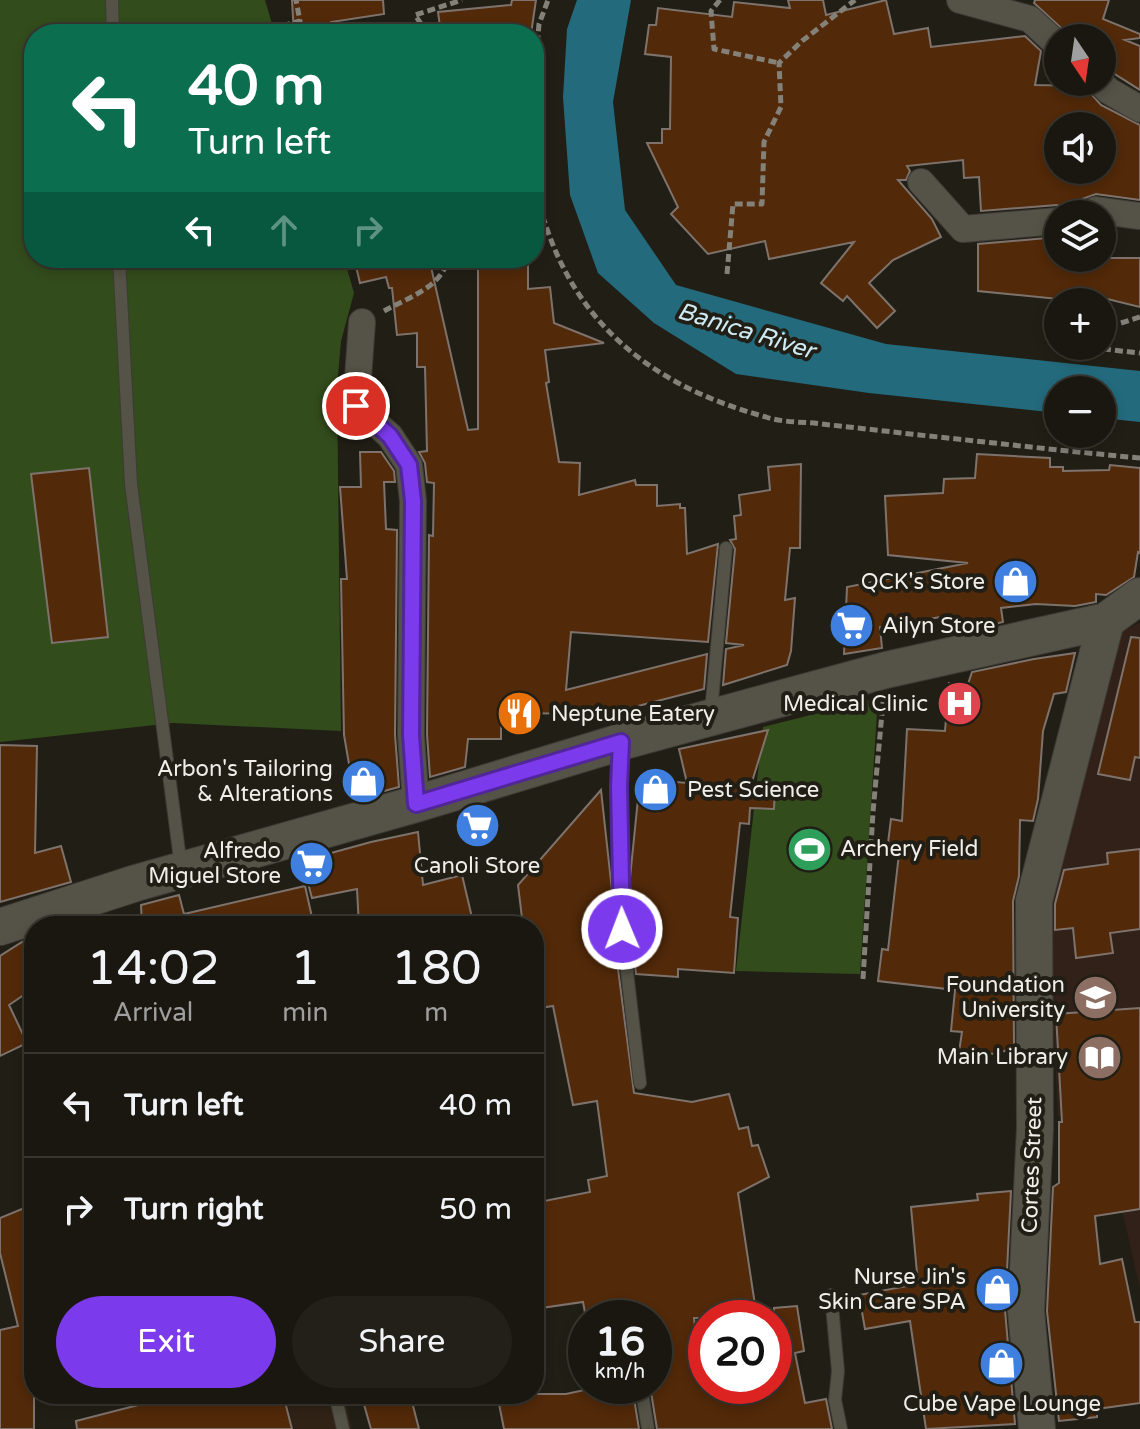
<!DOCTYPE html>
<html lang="en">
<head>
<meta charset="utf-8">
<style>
  body { margin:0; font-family:"Varela Round",sans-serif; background:#222019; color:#f1f3f6; height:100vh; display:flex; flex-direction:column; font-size:30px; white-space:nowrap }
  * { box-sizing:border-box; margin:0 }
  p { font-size:26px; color:#9f9f9f }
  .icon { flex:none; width:44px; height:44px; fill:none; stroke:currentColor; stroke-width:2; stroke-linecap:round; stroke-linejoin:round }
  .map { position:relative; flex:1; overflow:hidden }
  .side { position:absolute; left:24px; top:916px; width:520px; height:488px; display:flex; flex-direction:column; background:#191710; border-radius:32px; box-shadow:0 4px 12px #0003,0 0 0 2px #373630 }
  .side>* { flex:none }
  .banner { position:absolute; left:24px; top:24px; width:520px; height:244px; border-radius:32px; box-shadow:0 4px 12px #0003,0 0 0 2px #373630; background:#0b6e4f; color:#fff; overflow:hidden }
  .needle { width:52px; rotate:167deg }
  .tools { position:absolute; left:1044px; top:24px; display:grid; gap:16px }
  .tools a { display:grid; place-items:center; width:72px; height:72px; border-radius:50%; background:#191710; box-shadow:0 4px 12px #0003,0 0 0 2px #373630; font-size:40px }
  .speed { position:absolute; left:568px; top:1300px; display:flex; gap:16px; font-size:40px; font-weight:700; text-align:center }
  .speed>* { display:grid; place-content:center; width:104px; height:104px; border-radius:50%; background:#191710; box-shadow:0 4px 12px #0003,0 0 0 2px #373630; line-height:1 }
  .speed small { font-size:20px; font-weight:400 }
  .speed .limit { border:12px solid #d22; background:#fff; color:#111 }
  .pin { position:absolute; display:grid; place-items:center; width:68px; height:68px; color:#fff; margin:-34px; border:4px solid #fff; border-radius:50%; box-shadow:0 2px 8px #0007 }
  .me { position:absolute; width:88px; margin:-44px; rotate:359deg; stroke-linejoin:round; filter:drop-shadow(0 0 6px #0008) }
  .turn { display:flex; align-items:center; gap:28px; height:168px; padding:0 32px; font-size:36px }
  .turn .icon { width:104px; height:104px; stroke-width:2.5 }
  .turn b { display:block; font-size:56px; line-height:68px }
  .lanes { display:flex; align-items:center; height:76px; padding:0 32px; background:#0003; justify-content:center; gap:40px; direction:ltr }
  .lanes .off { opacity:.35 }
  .eta { display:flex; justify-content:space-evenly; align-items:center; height:136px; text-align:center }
  .eta b { font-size:48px; font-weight:600; line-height:56px }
  .action { display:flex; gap:16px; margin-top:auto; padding:16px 32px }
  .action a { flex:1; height:92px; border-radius:48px; background:#7c3aed; color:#fff; font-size:32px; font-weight:600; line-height:92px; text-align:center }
  .action a+a { background:#222019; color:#f1f3f6 }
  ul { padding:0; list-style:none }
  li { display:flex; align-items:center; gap:24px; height:104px; padding:0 32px; border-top:2px solid #373630 }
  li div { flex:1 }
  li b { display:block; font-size:30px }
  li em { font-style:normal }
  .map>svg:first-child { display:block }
</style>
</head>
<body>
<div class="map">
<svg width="1140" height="1429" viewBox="0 0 1140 1429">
  <rect width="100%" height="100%" fill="#211f15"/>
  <path fill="#302316" d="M285 1394H344L352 1429H293Z"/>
  <path fill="#322119" d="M1140 623V1289L1101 1117 1058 1116 1047 893 1118 633Z"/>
  <path fill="#334c1c" d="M0 0H265L275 34H34V258H344L354 293 341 341 337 387 341 731 173 723 0 742Z
    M878 698 860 974 736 971 763 727Z"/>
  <path fill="#236a7d" d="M577 0H631L613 102 625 210 676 285 886 344 1140 371V422L1102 418V390H1058V413L869 393 736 374 654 323 598 273 570 195 563 97 567 29Z"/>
  <path fill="#522909" stroke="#7e736c" stroke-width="2" fill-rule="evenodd" d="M292 0H383L384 14 331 22V34H294Z
    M512 0H536L531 34H441L438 12 511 5Z
    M788 0H823L826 15 886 0 894 34 928 28 931 47 1025 36 1041 51 1035 85 1084 86 1101 105 1140 125V200L1096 194 1071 203 1070 210 1057 205 981 211 979 177 964 178 963 160 907 166 910 171 906 180H898L932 219 941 237 893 260 869 283 895 311 877 328 847 296 843 301 821 283 854 242 769 259 765 241 708 254 671 214 678 207 647 143H662V129H670L671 57 645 54 649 25H656L658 8 732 17 734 2 790 8ZM1058 126H1102V170H1058Z
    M1035 0H1109L1103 19 1140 34V38L1125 40 1140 46V90L1102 66V38H1072L1034 3Z
    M1058 237V258H1140V307L1079 292 1078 301 978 291V244Z
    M354 258H429L468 430 478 429V258H528V289L550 287 554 323 604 343 545 350 549 382 546 383 559 462 580 463 579 495 635 480 636 485H657V506L680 504V508H685L687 554 718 544 708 642 571 632 566 690 707 654 704 689 638 706 639 710 608 717H598L597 714 501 713V739H468L465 767 430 777 427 734 429 535 433 536 434 483 427 482 425 463 419 452 427 451 425 367H417V333L397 335 392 288H389L386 277 360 283Z
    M360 452H381L394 471 395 482H384L386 529 397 530 395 735 399 787 355 799 344 735 341 579H347L340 487H361Z
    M977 454 1050 458V467H1063V471L1109 470 1110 465 1140 468V553L1138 552 1134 577 1106 595 1096 594V602L1075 606 1036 604 1001 608 1003 622 986 626 987 621 955 626 953 615 880 627 882 648 844 654 847 587 968 563 888 555 885 496 943 493 944 479 975 478Z
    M801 464 800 548H790L785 600 795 598 791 651 787 665 723 685 726 649 744 645 726 643 735 549 730 540 736 539 734 516 741 515 739 495 770 490 768 467Z
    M89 468 108 637 52 643 31 474Z
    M1131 637 1140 638V758L1135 757 1130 780 1098 774Z
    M1075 653 1066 692 1054 694 1043 731 1038 799 1033 821 1020 820 1019 876 1013 901 1014 1047 997 1054 959 1052 962 1032 951 1031 955 990 878 981 882 949 888 950 900 845 888 843 891 819 902 821 907 729 945 731 949 683 968 684 972 672 1034 659Z
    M768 730 751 785H775L774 809 750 808 749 824 740 823 730 917 738 918 734 973 678 969V977L636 974 631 928 630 878 640 779 687 783 679 749Z
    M0 745 37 746 35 853 61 846 71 882 0 902Z
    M601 790 612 891 613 930 634 1093 692 1102 729 1094 739 1129 748 1127 752 1146 758 1145 769 1177 738 1193 757 1318H694L702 1386H774V1308L797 1306 804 1351 795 1353 805 1403 826 1399 832 1429H657L650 1386H660L654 1343V1318H586L583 1302 534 1309V1203L590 1192 588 1180 607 1176 597 1101 573 1105 553 1006 534 1009V926H523L518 885Z
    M418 832 423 885 462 875 474 926H359L357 889 312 898 302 861 371 842Z
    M1140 849V929L1110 933 1113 953 1076 958 1073 928 1055 930V904L1064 870 1108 864 1107 853Z
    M305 886 314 926H142L141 905 179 895 184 914Z
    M34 938V988L9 1005 27 1043 0 1056V956L22 942Z
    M1140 1008V1209L1095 1216 1100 1264 1122 1259 1135 1322H1140V1403L1104 1408 1097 1411V1417L1059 1421 1047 1311 1053 1187 1059 1183V1122H1062L1056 1014Z
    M1011 1191 1005 1310 1015 1424 926 1429 910 1321 865 1329 859 1295 918 1284 911 1207 978 1200 977 1194Z
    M34 1204V1429H0V1330L18 1326 0 1253V1218Z
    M603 1386H632L639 1429H504L497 1394H566Z
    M147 1394H283L292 1429H77L76 1421 150 1402Z
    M361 1394H410L419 1429H371Z"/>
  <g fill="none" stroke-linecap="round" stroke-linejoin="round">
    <defs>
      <path id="lane" d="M112 0 113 34
        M119 258 131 484 181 867
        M711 712 726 548
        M621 747 619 786 622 929 640 1083
        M831 1295 838 1371 835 1400 841 1429
        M641 1386 648 1429
        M335 1394 343 1429"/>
      <path id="street" d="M960 0 1030 19 1058 45
        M1099 82 1109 91 1140 109
        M921 182 963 229 1058 221
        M1085 214 1095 210 1140 216
        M362 322 356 406 390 436 409 465 413 501 411 735 416 804"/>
      <path id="secondary" d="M0 927 136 883 416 804 621 742 886 670 1106 621 1140 596
        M1037 1429 1026 1311 1035 1129 1034 901 1106 621"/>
    </defs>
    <use href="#lane" stroke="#3d3b35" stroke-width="14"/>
    <use href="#street" stroke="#3d3b35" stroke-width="28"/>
    <use href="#secondary" stroke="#3d3b35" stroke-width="38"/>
    <path stroke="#838178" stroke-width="5" stroke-dasharray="8 4" stroke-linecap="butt" d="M720 0 711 11 714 49 779 63
      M281 34 278 27 300 21 296 0
      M428 34 415 15 462 0
      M534 79 539 24 548 0
      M534 181C560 311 640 383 766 417 781 422 798 422 814 423 846 427 878 430 910 434 987 442 1063 451 1140 458
      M727 274 733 204H762L764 142 781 107 779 63 802 41 855 0
      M384 311C407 298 443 287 448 258
      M1121 323 1140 317
      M1103 349 1140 353
      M863 979 873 812 883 702"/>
    <use href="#lane" stroke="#555247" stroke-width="12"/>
    <use href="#street" stroke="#555247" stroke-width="26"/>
    <use href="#secondary" stroke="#555247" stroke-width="36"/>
  </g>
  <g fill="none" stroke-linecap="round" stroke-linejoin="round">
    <defs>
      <path id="route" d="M356 406 390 436 409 465 413 501 411 735 416 804 621 742 619 786 622 929"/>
    </defs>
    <use href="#route" stroke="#51269a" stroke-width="20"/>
    <use href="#route" stroke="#7c3aed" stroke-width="14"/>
  </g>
  <defs>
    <symbol id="shop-disc" viewBox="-11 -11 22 22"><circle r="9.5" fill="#3f7fe0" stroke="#211f15"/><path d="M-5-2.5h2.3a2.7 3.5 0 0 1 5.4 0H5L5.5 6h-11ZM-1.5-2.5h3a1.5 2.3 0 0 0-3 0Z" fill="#fff"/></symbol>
    <symbol id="supermarket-disc" viewBox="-11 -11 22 22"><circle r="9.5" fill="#3f7fe0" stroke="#211f15"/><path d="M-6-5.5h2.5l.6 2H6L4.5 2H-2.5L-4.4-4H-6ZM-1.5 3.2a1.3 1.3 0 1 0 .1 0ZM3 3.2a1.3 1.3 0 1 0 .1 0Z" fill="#fff"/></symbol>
    <symbol id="hospital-disc" viewBox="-11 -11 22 22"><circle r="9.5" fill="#e0444e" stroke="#211f15"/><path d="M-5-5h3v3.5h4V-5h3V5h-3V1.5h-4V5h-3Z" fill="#fff"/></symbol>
    <symbol id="restaurant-disc" viewBox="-11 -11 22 22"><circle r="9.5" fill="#e8710a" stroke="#211f15"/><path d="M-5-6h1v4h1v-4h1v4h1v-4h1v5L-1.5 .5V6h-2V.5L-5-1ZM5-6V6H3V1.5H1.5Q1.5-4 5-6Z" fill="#fff"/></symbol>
    <symbol id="stadium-disc" viewBox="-11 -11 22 22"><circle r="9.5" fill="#2e9e5b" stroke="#211f15"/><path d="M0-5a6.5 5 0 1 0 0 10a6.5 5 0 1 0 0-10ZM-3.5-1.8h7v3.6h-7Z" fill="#fff"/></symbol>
    <symbol id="university-disc" viewBox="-11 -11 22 22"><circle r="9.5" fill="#8d6e63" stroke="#211f15"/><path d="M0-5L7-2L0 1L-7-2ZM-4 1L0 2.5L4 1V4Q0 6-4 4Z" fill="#fff"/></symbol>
    <symbol id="library-disc" viewBox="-11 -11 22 22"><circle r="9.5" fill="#8d6e63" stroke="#211f15"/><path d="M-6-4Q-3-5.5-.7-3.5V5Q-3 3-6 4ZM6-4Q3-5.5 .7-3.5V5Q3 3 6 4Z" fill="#fff"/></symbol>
  </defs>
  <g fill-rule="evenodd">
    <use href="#shop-disc" x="990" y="556" width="51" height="51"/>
    <use href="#supermarket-disc" x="826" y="600" width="51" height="51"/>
    <use href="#hospital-disc" x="934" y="678" width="51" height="51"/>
    <use href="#restaurant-disc" x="494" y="688" width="51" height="51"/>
    <use href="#shop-disc" x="338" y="756" width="51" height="51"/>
    <use href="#shop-disc" x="630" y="764" width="51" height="51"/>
    <use href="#supermarket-disc" x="452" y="800" width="51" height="51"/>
    <use href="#stadium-disc" x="784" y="824" width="51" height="51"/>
    <use href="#supermarket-disc" x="286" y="838" width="51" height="51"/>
    <use href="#university-disc" x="1070" y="972" width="51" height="51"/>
    <use href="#library-disc" x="1074" y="1032" width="51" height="51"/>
    <use href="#shop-disc" x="972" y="1264" width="51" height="51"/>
    <use href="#shop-disc" x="976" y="1338" width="51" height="51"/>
  </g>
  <g text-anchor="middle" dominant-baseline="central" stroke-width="8" stroke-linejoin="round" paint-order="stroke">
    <g font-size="22" fill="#f0eee8" stroke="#211f15" text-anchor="end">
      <text x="985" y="582">QCK's Store</text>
      <text x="882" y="626" text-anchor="start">Ailyn Store</text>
      <text x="928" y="704">Medical Clinic</text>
      <text x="551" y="714" text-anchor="start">Neptune Eatery</text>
      <text x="333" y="769">Arbon's Tailoring<tspan x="333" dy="25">&amp; Alterations</tspan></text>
      <text x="687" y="790" text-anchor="start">Pest Science</text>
      <text x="840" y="849" text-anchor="start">Archery Field</text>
      <text x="281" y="851">Alfredo<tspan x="281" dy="25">Miguel Store</tspan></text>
      <text x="477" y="866" text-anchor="middle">Canoli Store</text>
      <text x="1065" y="985">Foundation<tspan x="1065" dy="25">University</tspan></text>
      <text x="1068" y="1057">Main Library</text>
      <text x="966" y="1277">Nurse Jin's<tspan x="966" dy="25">Skin Care SPA</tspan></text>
      <text x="1002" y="1404" text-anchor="middle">Cube Vape Lounge</text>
    </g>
    <g font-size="22" fill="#f0eee8" stroke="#211f15">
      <text transform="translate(1032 1165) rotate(-88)">Cortes Street</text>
    </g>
    <g font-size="24" font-style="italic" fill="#cfeaf3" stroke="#211f15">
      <text transform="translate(746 331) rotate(17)">Banica River</text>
    </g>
  </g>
</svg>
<div class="tools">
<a><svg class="needle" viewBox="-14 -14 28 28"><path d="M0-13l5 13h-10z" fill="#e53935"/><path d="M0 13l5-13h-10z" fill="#9f9f9f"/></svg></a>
<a><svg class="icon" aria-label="sound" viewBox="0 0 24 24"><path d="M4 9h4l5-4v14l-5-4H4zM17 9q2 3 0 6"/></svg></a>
<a><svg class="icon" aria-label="layers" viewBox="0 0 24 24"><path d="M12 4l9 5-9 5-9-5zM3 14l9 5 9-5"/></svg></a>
<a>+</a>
<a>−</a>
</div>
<div class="speed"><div>16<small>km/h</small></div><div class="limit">20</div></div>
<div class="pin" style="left:356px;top:406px;background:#d93025"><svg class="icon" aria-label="arrive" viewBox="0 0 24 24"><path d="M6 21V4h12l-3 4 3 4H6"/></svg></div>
<svg class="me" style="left:622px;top:929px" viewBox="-20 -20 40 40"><circle r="17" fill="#7c3aed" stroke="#fff" stroke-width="3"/><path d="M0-11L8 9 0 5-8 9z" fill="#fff"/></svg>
<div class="banner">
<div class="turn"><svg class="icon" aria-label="left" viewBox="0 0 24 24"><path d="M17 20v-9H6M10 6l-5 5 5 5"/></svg><div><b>40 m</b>Turn left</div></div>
<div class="lanes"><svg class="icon" aria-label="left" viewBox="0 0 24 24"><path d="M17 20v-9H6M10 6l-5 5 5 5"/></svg><svg class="icon off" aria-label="ahead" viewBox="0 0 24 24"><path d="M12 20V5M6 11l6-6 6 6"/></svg><svg class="icon off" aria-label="right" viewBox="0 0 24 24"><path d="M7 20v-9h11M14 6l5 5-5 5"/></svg></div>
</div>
<section class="side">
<div class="eta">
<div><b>14:02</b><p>Arrival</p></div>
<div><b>1</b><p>min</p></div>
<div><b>180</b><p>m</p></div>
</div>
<ul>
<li><svg class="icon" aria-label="left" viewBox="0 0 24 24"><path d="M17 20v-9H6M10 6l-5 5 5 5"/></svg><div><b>Turn left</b></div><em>40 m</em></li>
<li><svg class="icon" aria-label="right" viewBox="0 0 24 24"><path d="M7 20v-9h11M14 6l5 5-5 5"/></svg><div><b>Turn right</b></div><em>50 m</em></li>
</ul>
<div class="action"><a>Exit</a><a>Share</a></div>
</section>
</div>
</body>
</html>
